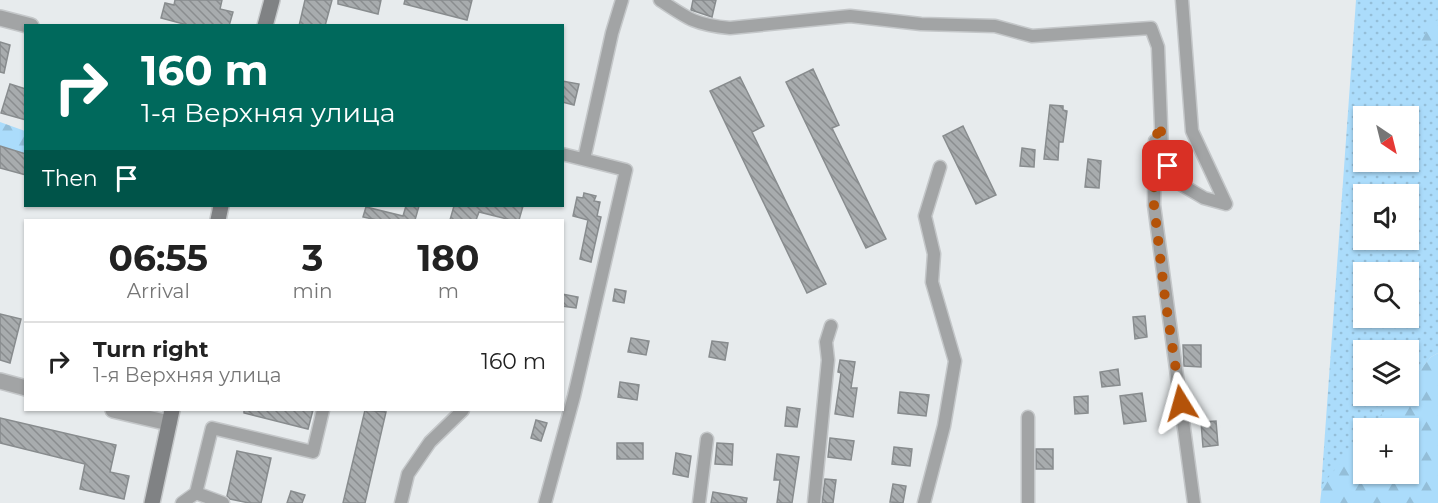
<!DOCTYPE html>
<html lang="en">
<head>
<meta charset="utf-8">
<style>
  body { margin:0; font-family:Montserrat,sans-serif; background:#f2f2f2; color:#222; height:100vh; display:flex; flex-direction:column; font-size:22px; white-space:nowrap }
  * { box-sizing:border-box; margin:0 }
  p { font-size:20px; color:#767676 }
  .icon { flex:none; width:33px; height:33px; fill:none; stroke:currentColor; stroke-width:2; stroke-linecap:round; stroke-linejoin:round }
  .map { position:relative; flex:1; overflow:hidden }
  .side { position:absolute; left:24px; top:219px; width:540px; height:192px; display:flex; flex-direction:column; background:#fff; border-radius:0px; box-shadow:0 2px 4px #0004 }
  .side>* { flex:none }
  .top-card { position:absolute; left:24px; top:24px; width:540px; height:183px; border-radius:0px; box-shadow:0 2px 4px #0004; background:#00695c; color:#fff; overflow:hidden }
  .needle { width:39px; rotate:145deg }
  .controls { position:absolute; left:1353px; top:106px; display:grid; gap:12px }
  .controls a { display:grid; place-items:center; width:66px; height:66px; border-radius:0px; background:#fff; box-shadow:0 2px 4px #0004; font-size:30px }
  .pin { position:absolute; display:grid; place-items:center; width:51px; height:51px; color:#fff; margin:-26px; border-radius:12px; box-shadow:0 3px 9px #0006 }
  .me { position:absolute; width:66px; margin:-33px; rotate:352deg; stroke-linejoin:round; filter:drop-shadow(0 0 4px #0008) }
  .turn { display:flex; align-items:center; gap:21px; height:126px; padding:0 18px; font-size:27px }
  .turn .icon { width:78px; height:78px; stroke-width:2.5 }
  .turn b { display:block; font-size:42px; line-height:51px }
  .then { display:flex; align-items:center; height:57px; padding:0 18px; background:#0003; gap:12px; font-size:22px }
  .eta { display:flex; justify-content:space-evenly; align-items:center; height:102px; text-align:center }
  .eta b { font-size:36px; font-weight:700; line-height:42px }
  ul { padding:0; list-style:none }
  li { display:flex; align-items:center; gap:18px; height:78px; padding:0 18px; border-top:2px solid #e0e0e0 }
  li div { flex:1 }
  li b { display:block; font-size:22px }
  li em { font-style:normal }
  .map>svg:first-child { display:block }
</style>
</head>
<body>
<div class="map">
<svg width="1438" height="503" viewBox="0 0 1438 503">
  <defs>
    <pattern id="grass-dots" width="8" height="8" patternUnits="userSpaceOnUse" patternTransform="scale(1.5)"><rect width="8" height="8" fill="#abdcfb"/><path d="M2 2h.1M6 6h.1" fill="none" stroke="#94bed8" stroke-width="1.8" stroke-linecap="round"/></pattern>
    <pattern id="forest-firs" width="22" height="20" patternUnits="userSpaceOnUse" patternTransform="scale(1.5)"><rect width="22" height="20" fill="#abdcfb"/><path d="M5 1l3.5 6h-7zM16 11l3.5 6h-7z" fill="#94bed8"/></pattern>
    <pattern id="building-back-hatch" width="6" height="6" patternUnits="userSpaceOnUse" patternTransform="scale(1.5)"><rect width="6" height="6" fill="#a8acae"/><path d="M-1 5l2 2M0 0l6 6M5-1l2 2" fill="none" stroke="#8a8d8f"/></pattern>
  </defs>
  <rect width="100%" height="100%" fill="#e7ebed"/>
  <path fill="url(#grass-dots)" fill-rule="evenodd" d="M1356 0H1438V353L1431 357 1409 384 1408 351H1364V396H1398L1371 429H1364L1363 438 1321 489ZM1364 117H1408V162H1364ZM1364 195H1408V240H1364ZM1364 273H1408V318H1364Z"/>
  <path fill="url(#forest-firs)" d="M1438 20V41L1419 46 1431 22Z
    M0 122 25 131V154L0 146Z
    M1438 353V503H1320L1322 485 1363 436 1364 474H1408V429H1369L1397 396H1408L1409 383 1431 357Z"/>
  <path fill="url(#building-back-hatch)" stroke="#888c8e" stroke-width="1.5" d="M175 0H222L220 9 233 12 229 26H191L161 18 165 3 174 5Z
    M305 0H332L325 26H299Z
    M338 0H381L378 14 338 4Z
    M405 0H472L467 20 404 4Z
    M693 0H716L712 17 691 10Z
    M0 42 10 45 4 73 0 72Z
    M813 69 839 125 832 128 886 239 866 248 786 82Z
    M740 77 764 126 752 132 826 284 807 293 710 91Z
    M562 81 579 84 574 105 562 102Z
    M10 84 26 89V120L1 113Z
    M1050 105 1063 106V110L1067 111 1063 142H1059L1058 160 1044 159Z
    M963 126 996 195 976 204 943 136Z
    M0 146 26 154V175L0 168Z
    M1022 148 1035 150 1034 167 1020 166Z
    M1088 159 1101 161 1099 188 1085 187Z
    M584 193 596 196 594 201 600 202 597 216 601 217 591 262 580 259 588 220 573 216 577 197 583 198Z
    M406 206H419L415 220H377L363 217 366 207 403 216Z
    M454 206H523L519 220H511L479 212 476 220H450Z
    M615 289 626 291 624 303 613 301Z
    M562 294 578 297 576 308 562 306Z
    M0 314 21 319 10 363 0 360Z
    M1145 316 1147 337 1135 339 1133 317Z
    M631 338 649 341 646 355 628 352Z
    M712 341 728 343 725 360 709 357Z
    M1183 345H1201V367L1184 366Z
    M840 360 855 362 851 388H857L853 417 835 414 841 373 838 372Z
    M1118 369 1120 385 1102 387 1100 372Z
    M620 382 639 385 637 400 618 397Z
    M900 392 929 395 926 416 898 413Z
    M1142 393 1146 421 1124 424 1120 396Z
    M1088 396V413L1075 414 1074 397Z
    M787 407 800 409 797 427 785 426Z
    M244 410H313L308 429 244 413Z
    M365 410 386 412 365 503H343Z
    M0 418 116 445 110 472 129 476 124 499 80 489 85 464 0 443Z
    M536 420 547 423 541 441 531 438Z
    M1216 421 1218 445 1203 447 1201 422Z
    M830 438 854 441 851 460 828 457Z
    M617 443H643V459H617Z
    M717 443 733 444 732 465 715 464Z
    M894 447 912 449 910 466 892 464Z
    M1036 449H1053V469H1036Z
    M237 451 271 458 261 503H249L230 499 227 496Z
    M676 453 691 456 688 477 673 474Z
    M777 454 799 457 792 503H777L780 480H774Z
    M825 479 836 480 833 503H822Z
    M893 484 906 486 903 503 890 502Z
    M291 491 305 495 302 503H287Z
    M713 492 747 498 746 503H711Z"/>
  <g fill="none" stroke-linecap="round" stroke-linejoin="round">
    <defs>
      <path id="minor" d="M660 0C688 19 696 25 730 28L850 16 921 24 995 26 1032 36 1151 28 1158 47 1162 151 1175 181 1204 198 1226 204
        M1182 0 1192 131 1226 204
        M1155 141 1154 205 1194 503
        M584 159 612 33 622 0
        M1028 417V503
        M196 493 223 503
        M182 503 196 493 212 428 313 452 323 410
        M401 503 408 474 430 442 463 410
        M545 503 574 396 626 170 562 154
        M699 503 707 439
        M814 503 828 360 826 342 831 326
        M924 503 944 426 955 361 932 282 934 254 925 216 940 167"/>
      <path id="tertiary" d="M0 18 31 26
        M0 381 26 388
        M113 410 169 423"/>
      <path id="secondary" d="M265 26 272 0
        M218 220 221 206
        M152 503 172 410"/>
    </defs>
    <use href="#minor" stroke="#c4c7c9" stroke-width="15"/>
    <use href="#tertiary" stroke="#c4c7c9" stroke-width="18"/>
    <use href="#secondary" stroke="#c4c7c9" stroke-width="18"/>
    <use href="#minor" stroke="#a2a4a5" stroke-width="12"/>
    <use href="#tertiary" stroke="#a2a4a5" stroke-width="15"/>
    <use href="#secondary" stroke="#808284" stroke-width="15"/>
  </g>
  <g fill="none" stroke-linecap="round" stroke-linejoin="round">
    <path stroke="#b45309" stroke-width="10" stroke-dasharray="0 18" d="M1168 166 1161 151V124L1154 142V205L1165 298 1181 403"/>
  </g>
</svg>
<div class="controls">
<a><svg class="needle" viewBox="-14 -14 28 28"><path d="M0-13l5 13h-10z" fill="#e53935"/><path d="M0 13l5-13h-10z" fill="#767676"/></svg></a>
<a><svg class="icon" aria-label="sound" viewBox="0 0 24 24"><path d="M4 9h4l5-4v14l-5-4H4zM17 9q2 3 0 6"/></svg></a>
<a><svg class="icon" aria-label="search" viewBox="0 0 24 24"><circle cx="10" cy="10" r="6"/><path d="M15 15l6 6"/></svg></a>
<a><svg class="icon" aria-label="layers" viewBox="0 0 24 24"><path d="M12 4l9 5-9 5-9-5zM3 14l9 5 9-5"/></svg></a>
<a>+</a>
</div>
<div class="pin" style="left:1168px;top:166px;background:#d93025"><svg class="icon" aria-label="arrive" viewBox="0 0 24 24"><path d="M6 21V4h12l-3 4 3 4H6"/></svg></div>
<svg class="me" style="left:1181px;top:403px" viewBox="-20 -20 40 40"><path d="M0-17L14 15 0 8-14 15z" fill="#b45309" stroke="#fff" stroke-width="4"/></svg>
<div class="top-card">
<div class="turn"><svg class="icon" aria-label="right" viewBox="0 0 24 24"><path d="M7 20v-9h11M14 6l5 5-5 5"/></svg><div><b>160 m</b>1-я Верхняя улица</div></div>
<div class="then">Then<svg class="icon" aria-label="arrive" viewBox="0 0 24 24"><path d="M6 21V4h12l-3 4 3 4H6"/></svg></div>
</div>
<section class="side">
<div class="eta">
<div><b>06:55</b><p>Arrival</p></div>
<div><b>3</b><p>min</p></div>
<div><b>180</b><p>m</p></div>
</div>
<ul>
<li><svg class="icon" aria-label="right" viewBox="0 0 24 24"><path d="M7 20v-9h11M14 6l5 5-5 5"/></svg><div><b>Turn right</b><p>1-я Верхняя улица</p></div><em>160 m</em></li>
</ul>
</section>
</div>
</body>
</html>
